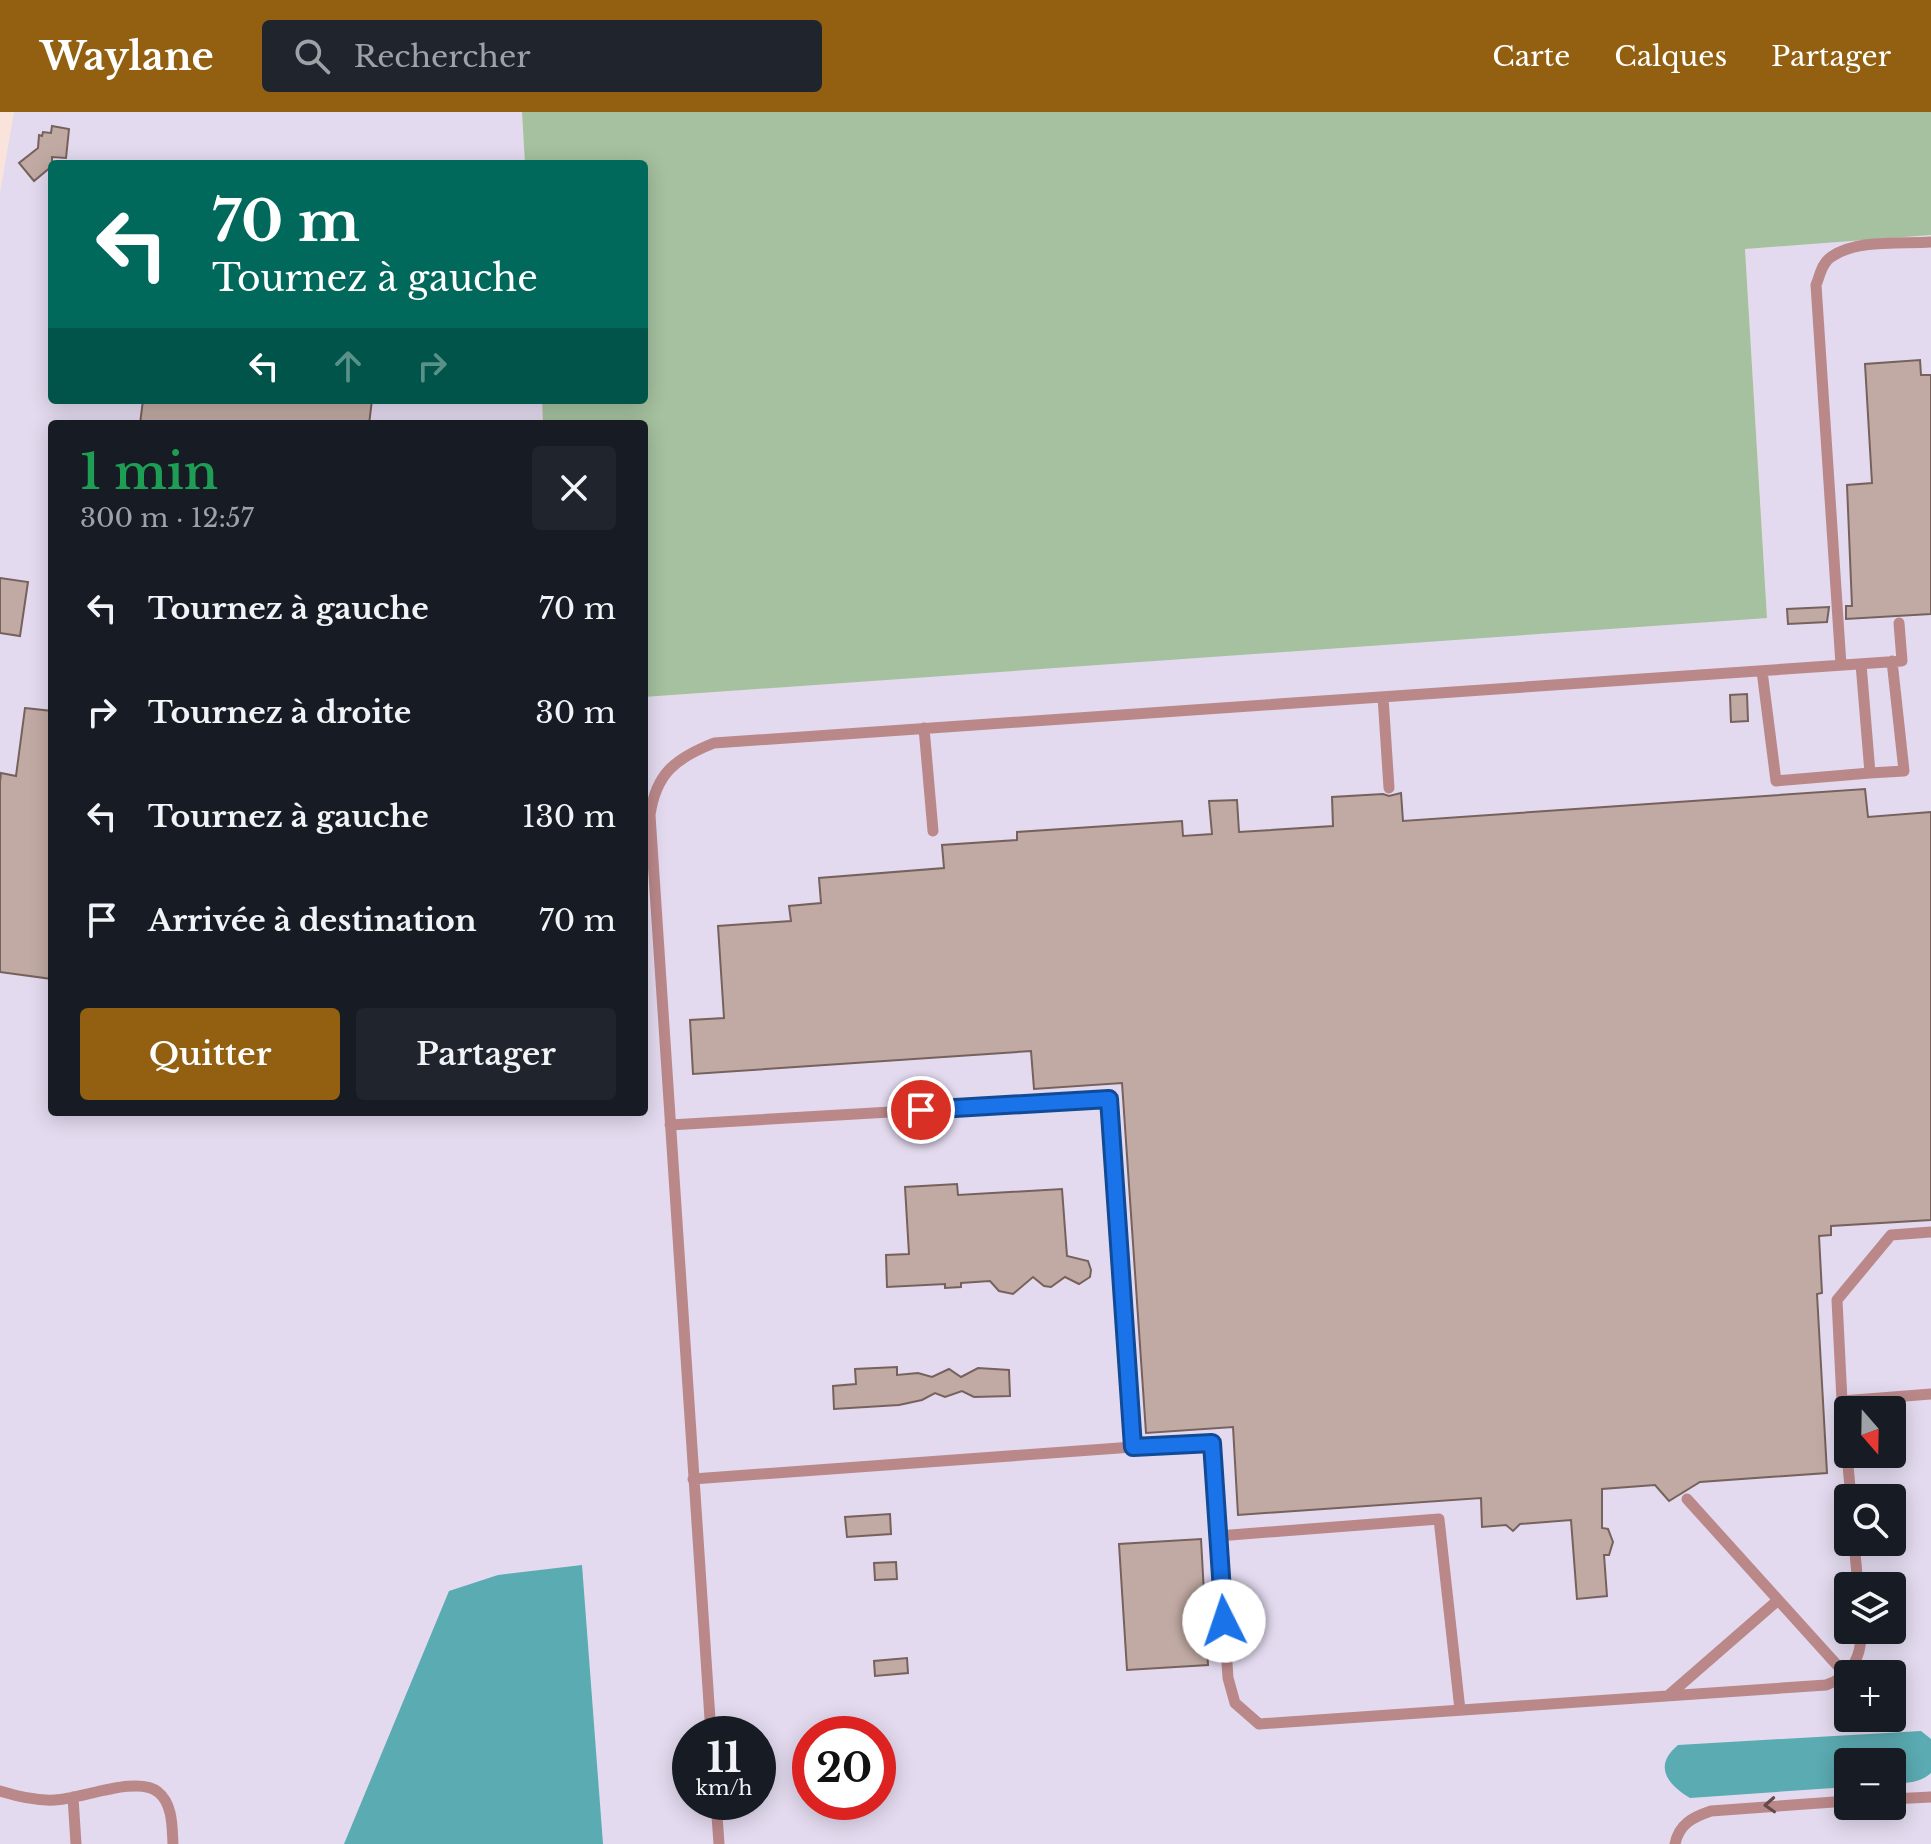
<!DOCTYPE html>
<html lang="fr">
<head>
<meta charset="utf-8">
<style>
  body { margin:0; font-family:"Libre Baskerville",serif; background:#20242c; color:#f1f3f6; height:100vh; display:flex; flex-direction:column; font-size:30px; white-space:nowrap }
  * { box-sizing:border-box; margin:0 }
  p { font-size:26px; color:#9ea1a6 }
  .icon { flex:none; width:44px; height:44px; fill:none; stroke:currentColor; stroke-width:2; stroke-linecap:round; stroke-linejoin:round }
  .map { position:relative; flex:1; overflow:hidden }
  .sheet { position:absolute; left:48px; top:308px; width:600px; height:696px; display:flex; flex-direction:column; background:#171b24; border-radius:8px; box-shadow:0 4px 20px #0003 }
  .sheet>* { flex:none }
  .hud { position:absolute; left:48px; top:48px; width:600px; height:244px; border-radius:8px; box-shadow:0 4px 20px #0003; background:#00695c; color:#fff; overflow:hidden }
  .needle { width:52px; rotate:160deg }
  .controls { position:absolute; left:1834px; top:1284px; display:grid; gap:16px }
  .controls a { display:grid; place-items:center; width:72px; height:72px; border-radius:8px; background:#171b24; box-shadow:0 4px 20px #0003; font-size:40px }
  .speed { position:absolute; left:672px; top:1604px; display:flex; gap:16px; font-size:40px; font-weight:700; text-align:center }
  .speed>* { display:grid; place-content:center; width:104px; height:104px; border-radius:50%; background:#171b24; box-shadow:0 4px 20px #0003; line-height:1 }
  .speed small { font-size:20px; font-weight:400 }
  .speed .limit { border:12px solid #d22; background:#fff; color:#111 }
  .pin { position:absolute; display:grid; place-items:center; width:68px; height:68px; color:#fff; margin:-34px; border:4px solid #fff; border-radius:50%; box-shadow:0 2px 8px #0007 }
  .me { position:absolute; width:88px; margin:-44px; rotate:356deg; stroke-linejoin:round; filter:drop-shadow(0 0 6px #0008) }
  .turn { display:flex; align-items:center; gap:28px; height:168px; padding:0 32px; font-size:36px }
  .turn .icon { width:104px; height:104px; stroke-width:2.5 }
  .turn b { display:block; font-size:56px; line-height:68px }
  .lanes { display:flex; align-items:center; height:76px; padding:0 32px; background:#0003; justify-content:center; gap:40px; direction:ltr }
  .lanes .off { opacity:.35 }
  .round { display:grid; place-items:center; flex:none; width:84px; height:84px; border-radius:8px; background:#20242c }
  .overview { display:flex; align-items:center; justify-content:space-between; height:136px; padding:0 32px }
  h1 { font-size:48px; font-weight:600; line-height:60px; color:#1e9e55 }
  .cta { display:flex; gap:16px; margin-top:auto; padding:16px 32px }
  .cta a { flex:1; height:92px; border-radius:8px; background:#926010; color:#fff; font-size:32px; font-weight:600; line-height:92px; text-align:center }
  .cta a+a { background:#20242c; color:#f1f3f6 }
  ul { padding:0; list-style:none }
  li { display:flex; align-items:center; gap:24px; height:104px; padding:0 32px }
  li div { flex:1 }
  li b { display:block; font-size:30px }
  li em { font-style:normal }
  header { display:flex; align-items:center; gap:48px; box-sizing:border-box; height:112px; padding:0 40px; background:#926010; color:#fff }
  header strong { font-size:38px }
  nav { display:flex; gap:44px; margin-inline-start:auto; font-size:28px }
  .search { width:560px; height:72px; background:#20242c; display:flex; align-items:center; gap:20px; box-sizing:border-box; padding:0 28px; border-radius:8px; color:#9ea1a6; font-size:30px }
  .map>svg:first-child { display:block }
</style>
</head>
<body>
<header>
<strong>Waylane</strong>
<div class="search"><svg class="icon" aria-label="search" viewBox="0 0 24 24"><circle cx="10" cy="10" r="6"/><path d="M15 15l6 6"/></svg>Rechercher</div>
<nav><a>Carte</a><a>Calques</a><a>Partager</a></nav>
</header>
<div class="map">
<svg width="1931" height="1732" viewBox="0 0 1931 1732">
  <rect width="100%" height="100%" fill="#fae3db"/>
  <path fill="#e3daef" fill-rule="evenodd" d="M14 0H522L525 52H52V288H542L543 312H52V1000H644V585L1767 505 1745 137 1931 102V1732H0V81ZM1848 1298H1892V1342H1848ZM1848 1386H1892V1430H1848ZM1848 1474H1892V1518H1848ZM1848 1562H1892V1606H1848ZM690 1622H758V1690H690ZM810 1622H878V1690H810ZM1848 1650H1892V1694H1848Z"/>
  <path fill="#a5c19f" d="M522 0H1931V123L1745 137 1767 506 644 585V312H543L542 288H644V52H525Z"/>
  <path fill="#5babb2" d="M582 1453 603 1732H344L449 1479 498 1463Z
    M1921 1619 1931 1627V1661C1920 1671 1906 1671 1892 1672V1650H1848V1675L1690 1686C1667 1672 1653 1654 1678 1633Z"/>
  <path fill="#c1aaa3" stroke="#76615c" stroke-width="2" d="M52 14 69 17 66 46 52 45V54L34 69 19 51 38 36 39 23 42 24 43 20 51 21Z
    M1920 248 1921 263H1931V502L1846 507V494H1852L1847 373 1872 371 1865 252Z
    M143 288H372L369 312H140Z
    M0 466 28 470 20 524 0 521Z
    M1829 495 1827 510 1788 512 1787 497Z
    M1747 582 1748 609 1731 610 1730 583Z
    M25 596 52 599V867L0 860V670L1 661 16 664Z
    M1865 677 1868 705 1931 700V1108L1831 1114V1123L1819 1124 1822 1181 1817 1182 1827 1361 1700 1370 1669 1389 1655 1373 1602 1377V1416L1608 1417 1613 1430 1609 1443H1604L1607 1484 1577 1487 1571 1408 1520 1412 1513 1419 1506 1413 1482 1415 1481 1386 1238 1403 1233 1315 1146 1321 1122 971 1034 977 1031 939 693 962 690 908 724 906 718 814 791 809 789 794 821 791 819 766 944 756 942 733 1017 728V720L1182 709 1183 724 1212 722 1209 689 1237 688 1239 720 1333 714 1332 685 1383 682 1389 684 1401 681 1403 709Z
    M957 1072 958 1083 1062 1077 1067 1144 1088 1149 1091 1158 1090 1165 1079 1172 1065 1165 1051 1175 1044 1174 1033 1165 1013 1182 999 1179 990 1169 961 1171V1175L945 1176V1172L887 1175 886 1143 909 1142 905 1075Z
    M897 1255V1263L918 1261 932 1265 949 1257 961 1265 978 1256 1009 1258 1010 1284 974 1285 962 1279 945 1285 935 1281 922 1288 899 1293 834 1297 833 1274 856 1272 855 1257Z
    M890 1402 891 1422 847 1425 845 1405Z
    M1201 1427 1208 1553 1127 1558 1119 1432Z
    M896 1450 897 1467 875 1468 874 1451Z
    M907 1546 908 1561 875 1564 874 1549Z"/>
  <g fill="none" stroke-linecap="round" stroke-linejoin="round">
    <path stroke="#bb888a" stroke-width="11" d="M1841 553 1816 173C1820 163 1822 151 1831 145 1856 127 1901 132 1931 130
      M1762 559 1776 669 1870 661 1861 552
      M1383 585 1389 676
      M924 616 933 719
      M1870 661 1904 659 1892 549
      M670 1013 1109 987 1133 1335 693 1367
      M1842 1289 1837 1188 1891 1123 1931 1120
      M1133 1335 1212 1331 1228 1566 1235 1591 1259 1612 1826 1573C1852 1564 1862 1545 1861 1518
      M1851 1386 1842 1289 1931 1282
      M1687 1387 1846 1563
      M1218 1424 1439 1407 1460 1598
      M1854 1430 1858 1474
      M1669 1583 1777 1489
      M711 1622 650 703C656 661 676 646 714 631L1902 549 1899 511
      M0 1679C16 1684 38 1689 55 1688 81 1687 138 1663 158 1680 173 1692 172 1715 173 1732
      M73 1685 76 1732
      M1892 1687 1931 1685
      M716 1690 719 1732
      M1675 1732C1679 1712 1693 1705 1711 1699L1848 1689"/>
  </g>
  <defs><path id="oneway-chevron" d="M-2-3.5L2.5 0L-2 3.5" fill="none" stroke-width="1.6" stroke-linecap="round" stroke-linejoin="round" transform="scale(2)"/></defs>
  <use stroke="#654a49" href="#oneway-chevron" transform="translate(1770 1693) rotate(177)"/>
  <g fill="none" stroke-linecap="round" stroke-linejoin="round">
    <defs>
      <path id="route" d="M921 998 1109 987 1133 1335 1212 1331 1224 1509"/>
    </defs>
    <use href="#route" stroke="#114b97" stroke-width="20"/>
    <use href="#route" stroke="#1a73e8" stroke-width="14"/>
  </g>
</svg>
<div class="controls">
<a><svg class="needle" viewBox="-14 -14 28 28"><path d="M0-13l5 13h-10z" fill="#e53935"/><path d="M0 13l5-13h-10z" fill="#9ea1a6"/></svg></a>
<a><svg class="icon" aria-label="search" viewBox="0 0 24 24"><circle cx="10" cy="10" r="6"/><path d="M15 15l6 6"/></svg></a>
<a><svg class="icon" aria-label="layers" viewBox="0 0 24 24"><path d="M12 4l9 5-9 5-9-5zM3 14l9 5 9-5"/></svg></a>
<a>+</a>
<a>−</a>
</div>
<div class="speed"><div>11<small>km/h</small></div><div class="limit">20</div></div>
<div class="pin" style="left:921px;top:998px;background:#d93025"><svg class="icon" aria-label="arrive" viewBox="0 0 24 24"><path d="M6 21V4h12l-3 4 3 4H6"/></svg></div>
<svg class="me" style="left:1224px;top:1509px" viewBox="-20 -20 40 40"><circle r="19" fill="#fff"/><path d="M0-13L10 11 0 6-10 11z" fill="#1a73e8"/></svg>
<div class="hud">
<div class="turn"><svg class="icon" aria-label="left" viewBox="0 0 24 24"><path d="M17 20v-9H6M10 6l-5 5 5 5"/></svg><div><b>70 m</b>Tournez à gauche</div></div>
<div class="lanes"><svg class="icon" aria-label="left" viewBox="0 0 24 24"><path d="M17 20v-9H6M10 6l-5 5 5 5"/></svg><svg class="icon off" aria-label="ahead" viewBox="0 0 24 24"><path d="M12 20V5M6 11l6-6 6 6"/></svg><svg class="icon off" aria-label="right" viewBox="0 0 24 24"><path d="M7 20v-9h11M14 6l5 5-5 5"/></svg></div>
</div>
<section class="sheet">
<div class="overview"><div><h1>1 min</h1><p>300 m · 12:57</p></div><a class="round"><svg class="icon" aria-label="close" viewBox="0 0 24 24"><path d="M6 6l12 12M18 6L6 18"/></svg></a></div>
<ul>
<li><svg class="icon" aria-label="left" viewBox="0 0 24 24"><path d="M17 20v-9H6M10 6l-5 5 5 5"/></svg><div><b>Tournez à gauche</b></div><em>70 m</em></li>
<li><svg class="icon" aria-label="right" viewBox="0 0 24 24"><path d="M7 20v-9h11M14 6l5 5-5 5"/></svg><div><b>Tournez à droite</b></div><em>30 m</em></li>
<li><svg class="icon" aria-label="left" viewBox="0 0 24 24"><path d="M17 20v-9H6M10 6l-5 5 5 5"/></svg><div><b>Tournez à gauche</b></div><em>130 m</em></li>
<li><svg class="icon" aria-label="arrive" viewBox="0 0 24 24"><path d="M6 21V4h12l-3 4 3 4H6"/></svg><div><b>Arrivée à destination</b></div><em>70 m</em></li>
</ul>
<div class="cta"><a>Quitter</a><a>Partager</a></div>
</section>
</div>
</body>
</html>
